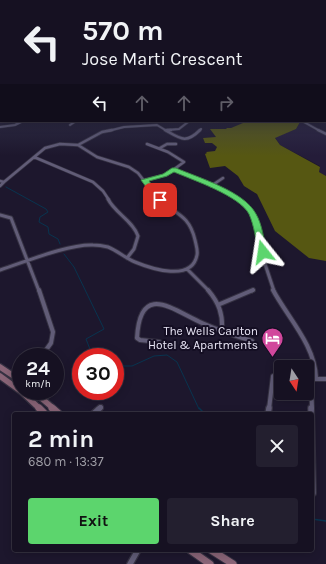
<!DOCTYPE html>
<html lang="en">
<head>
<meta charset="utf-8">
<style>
  body { margin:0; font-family:Karla,sans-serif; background:#231f2f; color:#f1f3f6; height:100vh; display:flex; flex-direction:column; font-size:15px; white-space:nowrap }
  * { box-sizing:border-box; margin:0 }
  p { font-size:13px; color:#9e9da5 }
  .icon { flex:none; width:22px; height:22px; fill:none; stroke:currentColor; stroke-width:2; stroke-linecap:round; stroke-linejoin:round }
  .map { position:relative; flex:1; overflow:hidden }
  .details { position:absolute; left:12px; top:412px; width:302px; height:140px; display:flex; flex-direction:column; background:#161122; border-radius:4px; box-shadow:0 2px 10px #0003,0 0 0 1px #353140 }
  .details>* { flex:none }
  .banner { position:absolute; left:0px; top:0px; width:326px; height:122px; box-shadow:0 2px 10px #0003,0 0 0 1px #353140; background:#161122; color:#f1f3f6; overflow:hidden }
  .needle { width:26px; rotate:168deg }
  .fabs { position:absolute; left:274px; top:360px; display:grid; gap:8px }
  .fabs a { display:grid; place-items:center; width:40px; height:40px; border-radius:4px; background:#161122; box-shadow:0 2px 10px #0003,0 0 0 1px #353140; font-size:20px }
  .speed { position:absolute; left:12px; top:348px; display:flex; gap:8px; font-size:20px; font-weight:700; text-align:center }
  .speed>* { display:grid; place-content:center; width:52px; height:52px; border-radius:50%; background:#161122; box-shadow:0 2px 10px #0003,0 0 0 1px #353140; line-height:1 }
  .speed small { font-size:10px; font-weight:400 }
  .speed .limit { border:6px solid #d22; background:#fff; color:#111 }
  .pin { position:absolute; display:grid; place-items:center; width:34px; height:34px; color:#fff; margin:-17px; border-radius:8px; box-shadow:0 2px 6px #0006 }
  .me { position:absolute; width:44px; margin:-22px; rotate:345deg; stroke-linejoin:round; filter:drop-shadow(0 0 3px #0008) }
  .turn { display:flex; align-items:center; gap:14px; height:84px; padding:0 16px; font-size:18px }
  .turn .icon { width:52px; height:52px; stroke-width:2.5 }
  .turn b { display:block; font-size:28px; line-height:34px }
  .lanes { display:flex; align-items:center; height:38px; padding:0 16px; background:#0003; justify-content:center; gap:20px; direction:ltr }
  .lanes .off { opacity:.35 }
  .round { display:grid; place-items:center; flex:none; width:42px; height:42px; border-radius:4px; background:#231f2f }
  .head { display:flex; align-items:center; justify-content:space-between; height:68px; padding:0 16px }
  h1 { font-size:24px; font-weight:700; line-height:30px }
  .cta { display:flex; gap:8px; margin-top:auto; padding:8px 16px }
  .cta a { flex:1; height:46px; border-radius:4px; background:#5cd56d; color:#111; font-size:16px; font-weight:700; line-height:46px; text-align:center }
  .cta a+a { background:#231f2f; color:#f1f3f6 }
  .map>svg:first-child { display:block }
</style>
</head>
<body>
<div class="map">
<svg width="326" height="564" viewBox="0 0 326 564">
  <rect width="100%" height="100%" fill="#1d172d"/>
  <path fill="#241c39" d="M306 121 326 132V176L319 172 320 166 280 145 275 137 296 129 300 122Z"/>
  <path fill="#565712" d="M240 121H306L300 122 296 129 275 138 280 145 320 167 319 172 326 176V261L309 258 275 231 257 194 244 186 238 176 225 166 210 168 205 154 207 153 206 152 215 151 217 147 212 143H205L203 138 216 137 210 129H227L226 128H231L243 123Z"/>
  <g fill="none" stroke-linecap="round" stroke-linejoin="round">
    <path stroke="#08344f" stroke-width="1" d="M6 187 46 209 48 212 40 217 39 222 48 227 49 234 58 239 60 244
      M64 254 74 267 104 329 86 339 93 357
      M115 366H132L154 356 167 355 177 362 199 409"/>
    <path stroke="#08344f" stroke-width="1.5" d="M199 408 205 414
      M312 519 326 521"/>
    <defs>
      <path id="street-far4" d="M302 121 320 131
        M70 125 76 121
        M0 127 15 125 23 121
        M167 130 179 129 188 122
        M108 131 124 127 157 125 167 131
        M199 131 201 129"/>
      <path id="street-far3" d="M165 130C181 139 186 144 200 130
        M167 130H171
        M318 130 326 134
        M78 145 102 132 112 130
        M160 148 167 144H176
        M34 157 93 182 103 191 109 200
        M174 170 217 187 239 200
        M145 180 166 175 184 162 168 152 147 144
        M0 181 4 182 0 186
        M4 182 45 148 60 144 78 145 97 157 129 167 138 173 159 200
        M211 186 223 178"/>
      <path id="street-far2" d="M108 199C115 213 133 221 138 236L134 249 127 258
        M238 199 253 214 265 264 274 291
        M0 215 11 218 39 291
        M187 269 209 291
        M0 270C25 262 68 244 93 245 98 245 104 246 108 247 118 251 125 258 135 262 152 269 192 282 197 255 198 250 196 245 195 240 189 214 175 214 158 199
        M252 291 253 290"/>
      <path id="street-far1" d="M39 290 53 332 51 343 41 357
        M208 290C219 303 223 314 222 331
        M273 290C288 318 315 345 316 378
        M220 304 253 290
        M159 342 140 340 137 338C140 281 173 310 202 323 218 330 235 336 252 341
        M307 379H326
        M311 380 312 409
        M98 409 101 407
        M269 409 273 376 281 373"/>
      <path id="street" d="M311 408 313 493
        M93 414 100 408
        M268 414 269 408
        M130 564 138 550"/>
      <path id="secondary-far1" d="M0 367 21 381
        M0 376 22 392 40 409
        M33 391 54 409"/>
      <path id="secondary" d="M39 408 45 414
        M52 408 59 414
        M190 550 210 564
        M211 550 233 564"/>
    </defs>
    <use href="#street-far4" stroke="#353142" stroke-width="3"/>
    <use href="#street-far3" stroke="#353142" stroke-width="4"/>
    <use href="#street-far2" stroke="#353142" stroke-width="5"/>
    <use href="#street-far1" stroke="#353142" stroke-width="6"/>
    <use href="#street" stroke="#353142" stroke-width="8"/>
    <use href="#secondary-far1" stroke="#353142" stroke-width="8"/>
    <use href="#secondary" stroke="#353142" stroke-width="9"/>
    <use href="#street-far4" stroke="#615c77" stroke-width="2"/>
    <use href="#street-far3" stroke="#615c77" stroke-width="2.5"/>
    <use href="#street-far2" stroke="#615c77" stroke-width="3"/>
    <use href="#street-far1" stroke="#615c77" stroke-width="4"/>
    <use href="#street" stroke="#615c77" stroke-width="5.5"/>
    <use href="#secondary-far1" stroke="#896477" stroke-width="5.5"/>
    <use href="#secondary" stroke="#896477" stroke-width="7"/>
  </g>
  <linearGradient id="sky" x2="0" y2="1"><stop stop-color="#100d19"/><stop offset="0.49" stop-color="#3a3c57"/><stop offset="1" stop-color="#3a3c57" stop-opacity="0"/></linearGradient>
  <rect width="326" height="156" fill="url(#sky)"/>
  <path fill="#5cd56d" stroke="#3c8a47" d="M172 168H176C199 178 244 191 256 214 262 224 264 240 267 252L266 254 263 255 258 252C256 240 254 225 249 214 240 196 193 180 174 172L167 176 149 181 163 200 162 202H157L141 180 163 174Z"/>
  <defs>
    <symbol id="hotel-pin" viewBox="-11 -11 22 30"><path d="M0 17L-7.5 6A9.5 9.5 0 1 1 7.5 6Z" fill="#d1479c" stroke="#140e23"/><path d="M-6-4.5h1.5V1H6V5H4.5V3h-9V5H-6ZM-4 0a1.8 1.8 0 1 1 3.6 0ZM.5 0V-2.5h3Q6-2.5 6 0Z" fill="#fff"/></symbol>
  </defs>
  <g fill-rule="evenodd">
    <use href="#hotel-pin" x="260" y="326" width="25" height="34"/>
  </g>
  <g text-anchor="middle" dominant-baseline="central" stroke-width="4" stroke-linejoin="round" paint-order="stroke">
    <g font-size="12" fill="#eae7f7" stroke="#140e23" text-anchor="end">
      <text x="258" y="331">The Wells Carlton<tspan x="258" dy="14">Hotel &amp; Apartments</tspan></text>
    </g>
  </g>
</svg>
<div class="fabs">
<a><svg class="needle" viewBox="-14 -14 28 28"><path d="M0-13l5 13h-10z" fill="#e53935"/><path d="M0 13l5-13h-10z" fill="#9e9da5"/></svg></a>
</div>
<div class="speed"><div>24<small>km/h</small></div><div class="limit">30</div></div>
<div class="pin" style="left:160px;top:200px;background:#d93025"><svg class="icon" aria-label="arrive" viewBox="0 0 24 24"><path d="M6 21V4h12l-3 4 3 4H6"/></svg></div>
<svg class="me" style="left:263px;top:252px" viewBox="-20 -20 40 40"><path d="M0-17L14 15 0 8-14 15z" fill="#5cd56d" stroke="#fff" stroke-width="4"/></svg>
<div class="banner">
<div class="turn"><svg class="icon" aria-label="left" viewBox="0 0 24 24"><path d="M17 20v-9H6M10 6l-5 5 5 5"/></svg><div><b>570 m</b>Jose Marti Crescent</div></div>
<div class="lanes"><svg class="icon" aria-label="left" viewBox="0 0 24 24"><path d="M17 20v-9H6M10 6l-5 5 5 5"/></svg><svg class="icon off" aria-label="ahead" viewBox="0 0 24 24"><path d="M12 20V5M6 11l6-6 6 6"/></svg><svg class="icon off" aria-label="ahead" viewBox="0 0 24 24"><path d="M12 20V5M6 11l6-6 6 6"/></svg><svg class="icon off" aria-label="right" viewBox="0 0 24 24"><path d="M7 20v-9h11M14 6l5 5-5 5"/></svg></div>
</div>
<section class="details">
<div class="head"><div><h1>2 min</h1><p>680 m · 13:37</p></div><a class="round"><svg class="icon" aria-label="close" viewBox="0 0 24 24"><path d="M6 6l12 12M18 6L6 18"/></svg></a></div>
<div class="cta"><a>Exit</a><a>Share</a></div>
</section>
</div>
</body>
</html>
